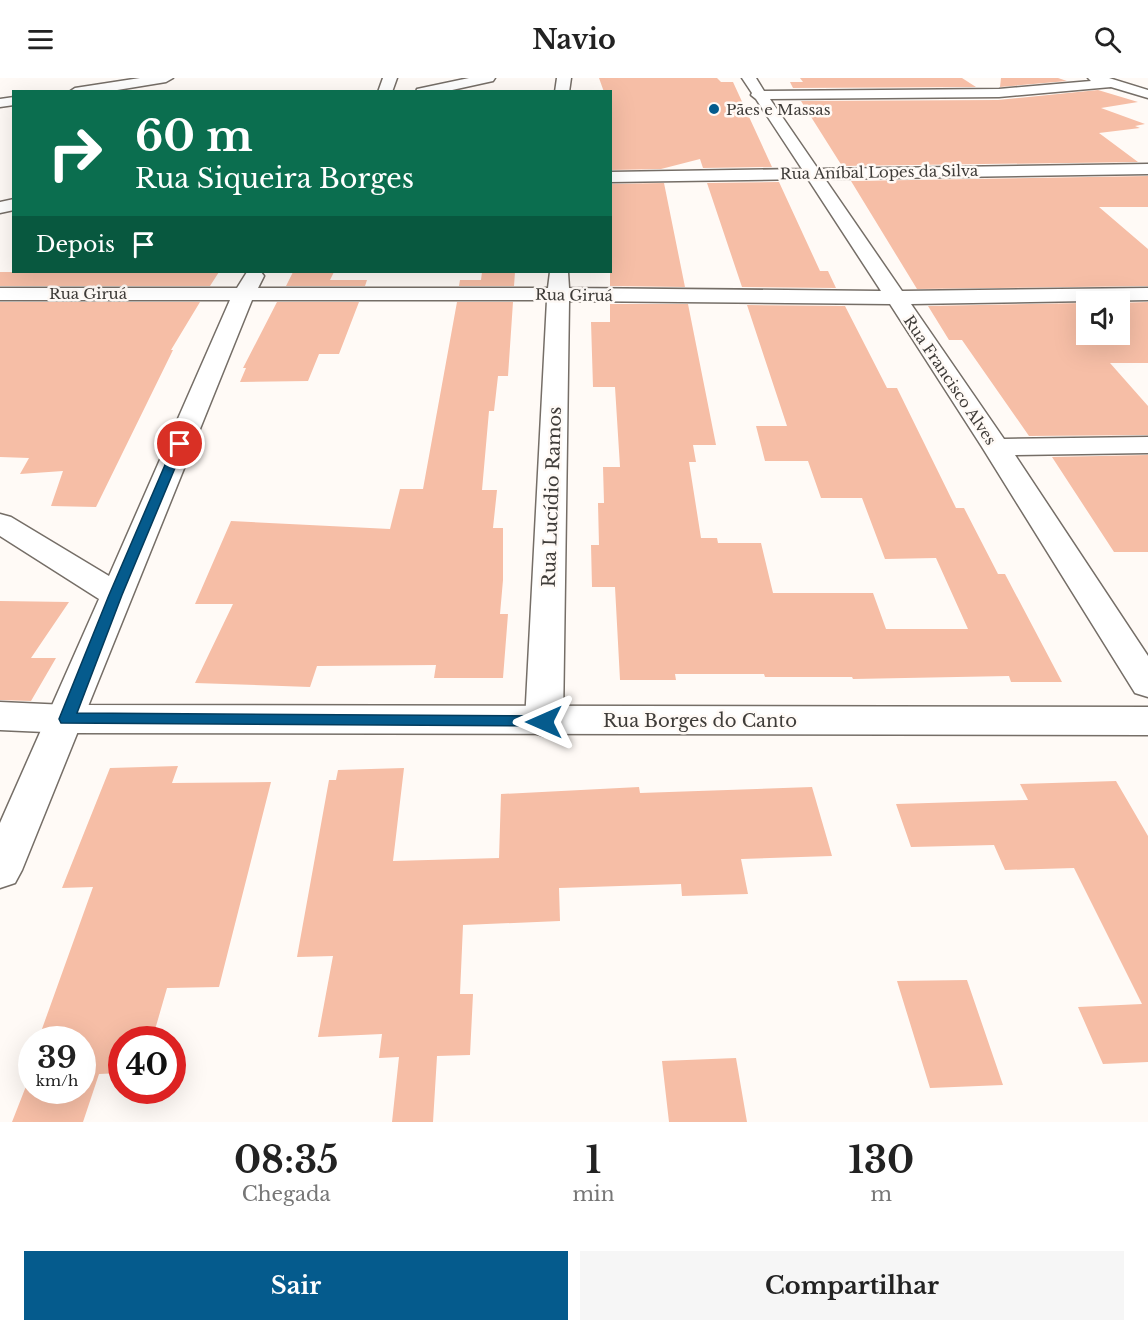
<!DOCTYPE html>
<html lang="pt">
<head>
<meta charset="utf-8">
<style>
  body { margin:0; font-family:"Libre Baskerville",serif; background:#f6f6f6; color:#222; height:100vh; display:flex; flex-direction:column; font-size:22px; white-space:nowrap }
  * { box-sizing:border-box; margin:0 }
  p { font-size:20px; color:#767676 }
  .icon { flex:none; width:33px; height:33px; fill:none; stroke:currentColor; stroke-width:2; stroke-linecap:round; stroke-linejoin:round }
  .map { position:relative; height:1044px; overflow:hidden }
  .side { display:flex; flex-direction:column; background:#fff; flex:1 }
  .side>* { flex:none }
  .hud { position:absolute; left:12px; top:12px; width:600px; height:183px; border-radius:0px; box-shadow:0 6px 24px #0002; background:#0b6e4f; color:#fff; overflow:hidden }
  .tools { position:absolute; left:1076px; top:213px; display:grid; gap:12px }
  .tools a { display:grid; place-items:center; width:54px; height:54px; border-radius:0px; background:#fff; box-shadow:0 6px 24px #0002; font-size:30px }
  .speed { position:absolute; left:18px; top:948px; display:flex; gap:12px; font-size:30px; font-weight:700; text-align:center }
  .speed>* { display:grid; place-content:center; width:78px; height:78px; border-radius:50%; background:#fff; box-shadow:0 6px 24px #0002; line-height:1 }
  .speed small { font-size:15px; font-weight:400 }
  .speed .limit { border:9px solid #d22; background:#fff; color:#111 }
  .pin { position:absolute; display:grid; place-items:center; width:51px; height:51px; color:#fff; margin:-26px; border:3px solid #fff; border-radius:50%; box-shadow:0 2px 6px #0007 }
  .me { position:absolute; width:66px; margin:-33px; rotate:270deg; stroke-linejoin:round; filter:drop-shadow(0 0 4px #0008) }
  .turn { display:flex; align-items:center; gap:21px; height:126px; padding:0 24px; font-size:27px }
  .turn .icon { width:78px; height:78px; stroke-width:2.5 }
  .turn b { display:block; font-size:42px; line-height:51px }
  .then { display:flex; align-items:center; height:57px; padding:0 24px; background:#0003; gap:12px; font-size:22px }
  .eta { display:flex; justify-content:space-evenly; align-items:center; height:102px; text-align:center }
  .eta b { font-size:36px; font-weight:700; line-height:42px }
  .cta { display:flex; gap:12px; margin-top:auto; padding:12px 24px }
  .cta a { flex:1; height:69px; border-radius:0px; background:#055b8d; color:#fff; font-size:24px; font-weight:700; line-height:69px; text-align:center }
  .cta a+a { background:#f6f6f6; color:#222 }
  header { display:flex; justify-content:space-between; align-items:center; height:78px; padding:0 24px; background:#fff; font-size:27px; font-weight:700 }
  .map>svg:first-child { display:block }
</style>
</head>
<body>
<header><svg class="icon" aria-label="menu" viewBox="0 0 24 24"><path d="M4 6h16M4 12h16M4 18h16"/></svg>Navio<svg class="icon" aria-label="search" viewBox="0 0 24 24"><circle cx="10" cy="10" r="6"/><path d="M15 15l6 6"/></svg></header>
<div class="map">
<svg width="1148" height="1044" viewBox="0 0 1148 1044">
  <rect width="100%" height="100%" fill="#fffaf6"/>
  <path fill="#f6bea6" d="M599 0H717L721 4H733L772 89 703 90 700 81 661 91 610 92V14H604Z
    M800 0H962L976 9 793 10 790 4H803Z
    M1001 0H1058L1067 3 1000 9Z
    M1098 12 1138 24 1101 30 1145 46 1135 48 1140 50 1099 55 1138 84 842 88 801 23 998 22Z
    M1148 98V129H1099L1148 171V208L917 211 851 103Z
    M779 104 820 193H828L836 210 742 209 707 105Z
    M664 105 685 209 610 208V106Z
    M0 194H219L210 208H0Z
    M293 194H334L330 202H367L365 208H286Z
    M482 194H515L514 208H459L460 202H481Z
    M0 224H200L171 272H173L96 429 51 428 63 393 20 396 29 380 0 379Z
    M277 224H359L339 276H319L308 303 240 304 246 290H243Z
    M457 224H513L508 298H498L494 333H489L482 412H497L493 450H503V502L500 536H508L503 600H434L436 587 317 588 310 609 195 605 233 526H195L231 443 390 451 400 411H423Z
    M1148 224V285H1110L1148 328V357L1029 358 962 262H949L928 228 1086 225V256H1119V225Z
    M610 226H688L716 367H693L696 384H689L701 460H717L718 465H761L773 515H873L886 551H968L936 480 885 481 862 420H821L808 383H765L756 348H787L747 227 845 228 887 310H897L956 430H964L998 496H1005L1062 604H1011L1009 598 853 601 852 599H765L764 596H675L676 602H620L615 509H592L591 467H599L598 425H604L603 389H620L615 309H593L591 244H610Z
    M1148 377V474H1114L1052 379Z
    M0 523 69 524 31 580H56L31 623 0 622Z
    M178 688 172 705 271 704 219 909 167 910 152 962H122V995L99 996 83 1044H12L30 998H24L32 979V1012H82V962H38L93 809 62 810 110 690Z
    M404 690 393 783 499 780 501 716 639 709 640 715 812 709 832 778 741 781 748 816 682 818 681 806 559 810 560 843 463 847 460 916H473L470 977 437 978 433 1044H392L399 979 379 980 382 956 318 959 333 878 297 879 329 702H336L338 692Z
    M1116 703 1148 758V984L1103 986 1078 929 1142 926 1074 790 1005 792 994 767 911 769 896 726 1028 722 1020 706Z
    M967 902 1003 1007 930 1010 897 903Z
    M736 980 747 1044H669L662 983Z"/>
  <g fill="none" stroke-linecap="round" stroke-linejoin="round">
    <defs>
      <path id="street" d="M140 0H173L166 4 105 14H69L75 10Z
        M383 0H397L392 14H378Z
        M469 0H495L493 3 443 14H416L417 11Z
        M557 0H571L569 14H555Z
        M742 0H756L764 13 999 11 1091 3 1088 0H1109L1148 12V20L1111 9 999 19 770 21 818 91 1148 86V96L825 101 902 213 1148 210V222L911 226 1004 361 1148 359V375L1015 377 1148 578V619L1135 615 982 369 890 226 569 223 563 644 557 654 544 658 531 654 525 644 547 222H252L22 792 15 805 0 810V745L99 521 0 458V436L11 439 109 498 230 222H0V210H237L247 194H261L264 198 258 210H548L550 194H568L569 210 881 213 808 101 610 104V94L802 91 756 21 751 17 752 15Z
        M14 19V27L0 29V21Z
        M14 121V132L0 135V124Z"/>
      <path id="secondary" d="M0 624 67 627 1148 629V657L67 655 0 652Z"/>
    </defs>
    <use href="#street" stroke="#756e67" stroke-width="3"/>
    <use href="#secondary" stroke="#756e67" stroke-width="3"/>
    <use href="#street" fill="#fff" fill-rule="evenodd"/>
    <use href="#secondary" fill="#fff" fill-rule="evenodd"/>
  </g>
  <path fill="#055b8d" stroke="#033b5c" stroke-width="1.5" d="M180 363 185 366 122 517 77 635 544 638 550 639 552 644 550 648 61 645 59 641 109 517 174 366Z"/>
  <circle fill="#055b8d" stroke="#fffaf6" stroke-width="2" cx="714" cy="31" r="6"/>
  <g text-anchor="middle" dominant-baseline="central" stroke-width="5" stroke-linejoin="round" paint-order="stroke">
    <g font-size="15" fill="#3f3c39" stroke="#fffaf6" text-anchor="start">
      <text x="726" y="31">Pães e Massas</text>
    </g>
    <g font-size="15" fill="#3f3c39" stroke="#fffaf6">
      <text transform="translate(879 94) rotate(-1)">Rua Aníbal Lopes da Silva</text>
      <text x="88" y="215">Rua Giruá</text>
      <text transform="translate(574 217) rotate(1)">Rua Giruá</text>
      <text transform="translate(950 302) rotate(56)">Rua Francisco Alves</text>
    </g>
    <g font-size="18" fill="#3f3c39" stroke="#fffaf6">
      <text transform="translate(552 419) rotate(-88)">Rua Lucídio Ramos</text>
      <text x="700" y="643">Rua Borges do Canto</text>
    </g>
  </g>
</svg>
<div class="tools">
<a><svg class="icon" aria-label="sound" viewBox="0 0 24 24"><path d="M4 9h4l5-4v14l-5-4H4zM17 9q2 3 0 6"/></svg></a>
</div>
<div class="speed"><div>39<small>km/h</small></div><div class="limit">40</div></div>
<div class="pin" style="left:180px;top:366px;background:#d93025"><svg class="icon" aria-label="arrive" viewBox="0 0 24 24"><path d="M6 21V4h12l-3 4 3 4H6"/></svg></div>
<svg class="me" style="left:544px;top:644px" viewBox="-20 -20 40 40"><path d="M0-17L14 15 0 8-14 15z" fill="#055b8d" stroke="#fff" stroke-width="4"/></svg>
<div class="hud">
<div class="turn"><svg class="icon" aria-label="right" viewBox="0 0 24 24"><path d="M7 20v-9h11M14 6l5 5-5 5"/></svg><div><b>60 m</b>Rua Siqueira Borges</div></div>
<div class="then">Depois<svg class="icon" aria-label="arrive" viewBox="0 0 24 24"><path d="M6 21V4h12l-3 4 3 4H6"/></svg></div>
</div>
</div>
<section class="side">
<div class="eta">
<div><b>08:35</b><p>Chegada</p></div>
<div><b>1</b><p>min</p></div>
<div><b>130</b><p>m</p></div>
</div>
<div class="cta"><a>Sair</a><a>Compartilhar</a></div>
</section>
</body>
</html>
